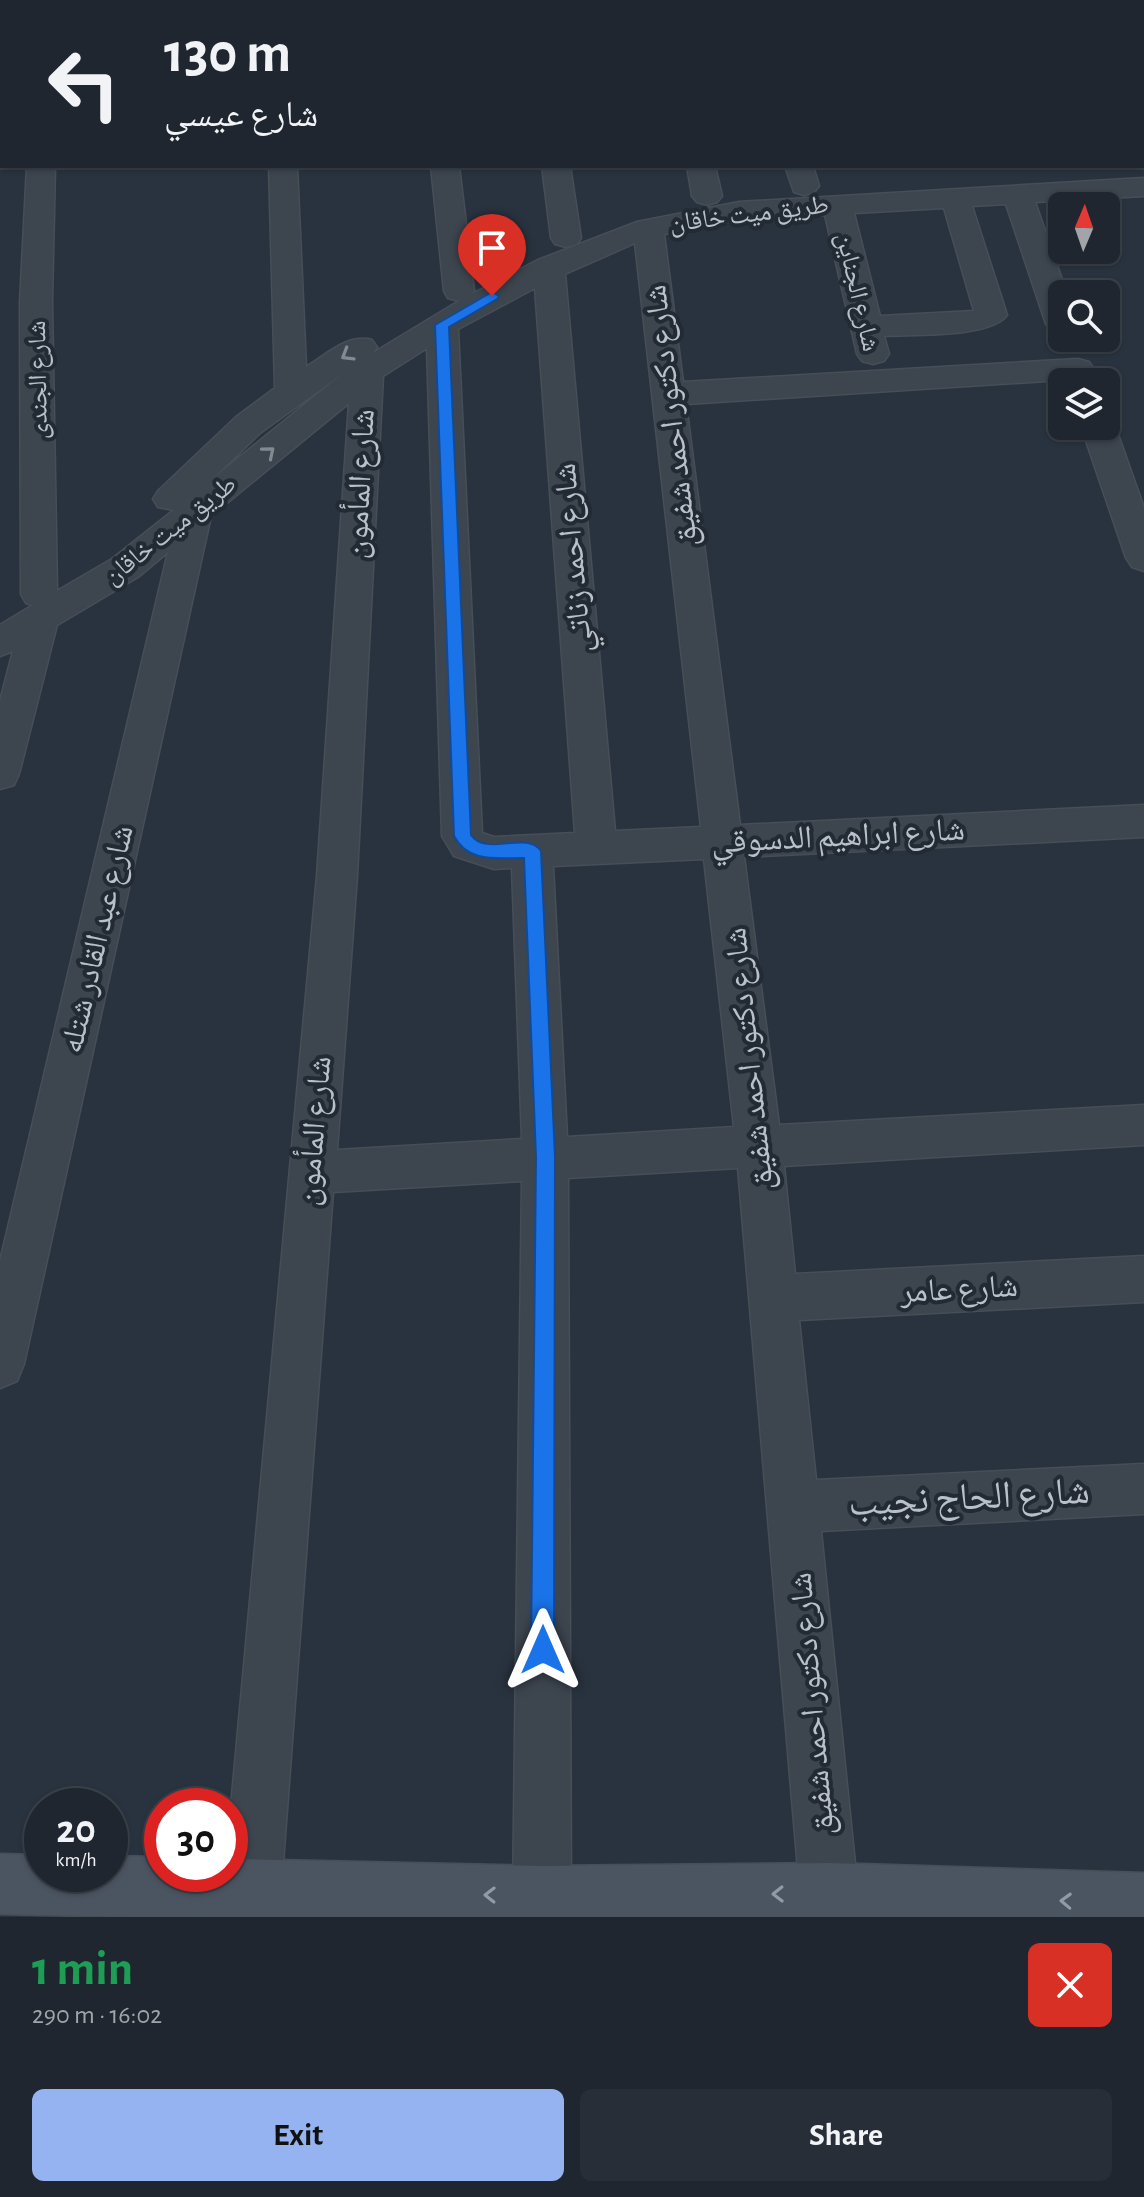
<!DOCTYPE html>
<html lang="en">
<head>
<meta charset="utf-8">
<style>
  body { margin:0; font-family:"Alegreya Sans","Noto Naskh Arabic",sans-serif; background:#272e37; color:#f1f3f6; height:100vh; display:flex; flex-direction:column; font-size:30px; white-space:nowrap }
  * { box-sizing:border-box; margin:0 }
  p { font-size:26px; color:#a1a5aa }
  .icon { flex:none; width:44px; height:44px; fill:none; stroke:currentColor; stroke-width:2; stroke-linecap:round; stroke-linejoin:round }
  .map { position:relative; height:1917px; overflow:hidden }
  .details { display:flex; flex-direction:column; background:#1f262f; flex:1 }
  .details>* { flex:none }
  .guide { position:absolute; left:0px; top:0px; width:1144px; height:168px; box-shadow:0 2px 6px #0004,0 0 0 2px #3c434b; background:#1f262f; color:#f1f3f6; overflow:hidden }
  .needle { width:52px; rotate:2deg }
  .controls { position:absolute; left:1048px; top:192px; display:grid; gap:16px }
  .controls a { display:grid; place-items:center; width:72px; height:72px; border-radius:12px; background:#1f262f; box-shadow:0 2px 6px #0004,0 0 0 2px #3c434b; font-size:40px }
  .speed { position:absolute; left:24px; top:1788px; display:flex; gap:16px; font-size:40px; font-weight:700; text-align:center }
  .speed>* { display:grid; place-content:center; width:104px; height:104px; border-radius:50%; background:#1f262f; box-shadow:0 2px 6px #0004,0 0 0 2px #3c434b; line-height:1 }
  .speed small { font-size:20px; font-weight:400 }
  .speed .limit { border:12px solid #d22; background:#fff; color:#111 }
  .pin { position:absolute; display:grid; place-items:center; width:68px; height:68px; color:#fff; margin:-82px -34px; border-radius:50% 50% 50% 0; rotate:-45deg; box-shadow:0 0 8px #0007 }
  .pin .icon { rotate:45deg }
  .me { position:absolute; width:88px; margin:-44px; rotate:0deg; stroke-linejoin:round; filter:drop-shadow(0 0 6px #0008) }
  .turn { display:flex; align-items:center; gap:28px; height:168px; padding:0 32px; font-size:36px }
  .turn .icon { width:104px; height:104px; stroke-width:2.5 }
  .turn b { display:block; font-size:56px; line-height:68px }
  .round { display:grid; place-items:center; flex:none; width:84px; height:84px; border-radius:12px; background:#272e37 }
  .overview { display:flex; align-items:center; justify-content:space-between; height:136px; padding:0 32px }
  h1 { font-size:48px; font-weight:700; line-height:60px; color:#1e9e55 }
  .cta { display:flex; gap:16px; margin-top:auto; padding:16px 32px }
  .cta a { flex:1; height:92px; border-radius:12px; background:#95b2f1; color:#111; font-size:32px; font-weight:700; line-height:92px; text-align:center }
  .cta a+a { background:#272e37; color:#f1f3f6 }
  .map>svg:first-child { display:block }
</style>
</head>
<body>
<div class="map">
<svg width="1144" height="1917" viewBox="0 0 1144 1917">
  <rect width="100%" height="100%" fill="#29333f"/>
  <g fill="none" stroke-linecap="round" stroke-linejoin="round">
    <defs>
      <path id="minor" d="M31 0H57V2H31Z
        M263 0H289V2H263Z
        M414 0H440V2H414Z
        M519 0H545V2H519Z
        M653 0H679V2H653Z
        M741 0H767L768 2H742Z
        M844 0H870V2H844Z
        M917 0H943L944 2H918Z
        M1026 0H1052V2H1026Z
        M1142 18 1144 19V38L1142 37Z
        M27 166H55L52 302 57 591 112 559 174 510 158 507 153 499 158 491 236 417 275 388 269 166H297L306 367C326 355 348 333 372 340L377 347 373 353 459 301 448 298 444 291 431 166H459L474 291 472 294 538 260 637 222 739 202 1144 178V196L1035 202 1067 294H1062V334L1051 331 1046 324 1006 204 972 206 1007 315C991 338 913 334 884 336L889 354 884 361 873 364 862 361 857 354 825 215 739 220 664 234 683 382 1078 359 1089 362 1094 369 1089 376 1078 379 686 404 740 825 1144 805V837L744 857 779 1125 1144 1105V1145L784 1166 795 1274 1144 1256V1302L799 1320 816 1480 1144 1464V1514L821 1531 858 1893 849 1913C836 1917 822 1917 809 1913L800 1893 738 1168 568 1178 571 1896 561 1917 522 1916 513 1896 522 1181 333 1192 281 1890 272 1910 256 1917 232 1910 223 1890 225 1874H230V1817L317 876 349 403 211 516 24 1364 17 1381 0 1388V1261L168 552 138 577 57 625 19 774 14 785 0 789V701L13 651 0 656V625L33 605 26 603 21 594 20 302ZM944 208 974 311 880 316 854 213ZM635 243 701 827 615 831 565 274ZM535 288 575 833 494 837 482 833 458 329ZM427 348 442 836 454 856 494 869 512 868 522 1139 337 1150 357 876 383 376ZM346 371 210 481 260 433ZM704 859 734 1127 567 1137 553 866Z
        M542 166H570L581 238 577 244 566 247 555 244 551 238Z
        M687 166H715L722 196 717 202 707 205 697 202 692 196Z
        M785 166H813L819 186 814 192 804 195 794 192Z
        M1106 417 1115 426 1144 508V571L1132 567 1126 558 1081 426H1106Z"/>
      <path id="secondary" d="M0 1854 42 1855V1874H110V1856L162 1857V1874H230V1859L542 1866 829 1863 1144 1873V1917H131L0 1914Z"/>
    </defs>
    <use href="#minor" stroke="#464e58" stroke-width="3"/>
    <use href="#secondary" stroke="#464e58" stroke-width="3"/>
    <use href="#minor" fill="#3d454f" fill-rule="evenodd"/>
    <use href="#secondary" fill="#4b5461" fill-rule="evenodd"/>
  </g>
  <defs><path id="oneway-chevron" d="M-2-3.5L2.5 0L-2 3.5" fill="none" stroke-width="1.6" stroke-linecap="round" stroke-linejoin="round" transform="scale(2)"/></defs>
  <g stroke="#818992">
    <use href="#oneway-chevron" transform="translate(347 355) rotate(149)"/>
    <use href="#oneway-chevron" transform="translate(269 452) rotate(-40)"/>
  </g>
  <g stroke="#929aa5">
    <use href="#oneway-chevron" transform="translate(778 1894) rotate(179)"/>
    <use href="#oneway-chevron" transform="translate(490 1895) rotate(-179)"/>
    <use href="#oneway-chevron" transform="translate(1066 1901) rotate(-178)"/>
  </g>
  <path fill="#1a73e8" stroke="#114b97" stroke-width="2" d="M492 292 499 296 497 299 449 327 471 835C486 857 527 830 541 851L555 1157 554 1650 551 1658 543 1662 535 1658 531 1650 536 1157 524 858C496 858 468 863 454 836L435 325Z"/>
  <g text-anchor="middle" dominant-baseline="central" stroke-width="8" stroke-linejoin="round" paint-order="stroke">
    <g font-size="26" fill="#b9c0c9" stroke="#222a34">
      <text transform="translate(749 214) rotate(-7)">طريق ميت خاقان</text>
      <text transform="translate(858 292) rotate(77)">شارع الجناين</text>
      <text transform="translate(38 380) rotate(-91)">شارع الجندى</text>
      <text transform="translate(170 530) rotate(-38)">طريق ميت خاقان</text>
    </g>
    <g font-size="32" fill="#b9c0c9" stroke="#222a34">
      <text transform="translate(671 416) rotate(-97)">شارع دكتور احمد شفيق</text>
      <text transform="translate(360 484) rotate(-87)">شارع المأمون</text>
      <text transform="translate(573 558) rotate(-95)">شارع احمد زناتي</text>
      <text transform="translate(838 836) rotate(-3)">شارع ابراهيم الدسوقي</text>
      <text transform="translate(97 939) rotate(-77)">شارع عبد القادر شتله</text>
      <text transform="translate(749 1059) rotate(-96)">شارع دكتور احمد شفيق</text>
      <text transform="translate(314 1131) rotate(-85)">شارع المأمون</text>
      <text transform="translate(959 1289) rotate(-3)">شارع عامر</text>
      <text transform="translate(812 1704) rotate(-95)">شارع دكتور احمد شفيق</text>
    </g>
    <g font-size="38" fill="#b9c0c9" stroke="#222a34">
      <text transform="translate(969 1498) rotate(-3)">شارع الحاج نجيب</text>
    </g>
  </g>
</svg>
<div class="controls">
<a><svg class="needle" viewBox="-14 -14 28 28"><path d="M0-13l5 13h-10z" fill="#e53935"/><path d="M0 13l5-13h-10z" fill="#a1a5aa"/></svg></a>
<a><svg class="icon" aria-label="search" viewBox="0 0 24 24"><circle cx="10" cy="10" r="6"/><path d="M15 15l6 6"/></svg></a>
<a><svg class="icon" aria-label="layers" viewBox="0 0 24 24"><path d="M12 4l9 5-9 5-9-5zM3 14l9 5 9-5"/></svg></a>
</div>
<div class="speed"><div>20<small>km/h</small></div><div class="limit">30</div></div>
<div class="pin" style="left:492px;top:296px;background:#d93025"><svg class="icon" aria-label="arrive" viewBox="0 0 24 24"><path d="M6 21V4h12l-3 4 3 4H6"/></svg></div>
<svg class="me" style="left:543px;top:1650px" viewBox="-20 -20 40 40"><path d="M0-17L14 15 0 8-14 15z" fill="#1a73e8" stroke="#fff" stroke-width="4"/></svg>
<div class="guide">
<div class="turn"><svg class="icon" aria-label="left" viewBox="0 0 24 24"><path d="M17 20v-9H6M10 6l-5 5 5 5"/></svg><div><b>130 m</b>شارع عيسي</div></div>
</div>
</div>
<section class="details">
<div class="overview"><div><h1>1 min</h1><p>290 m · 16:02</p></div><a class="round" style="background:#d93025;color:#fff"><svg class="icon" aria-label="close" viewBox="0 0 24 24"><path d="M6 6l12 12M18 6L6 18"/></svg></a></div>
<div class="cta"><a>Exit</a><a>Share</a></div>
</section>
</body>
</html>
